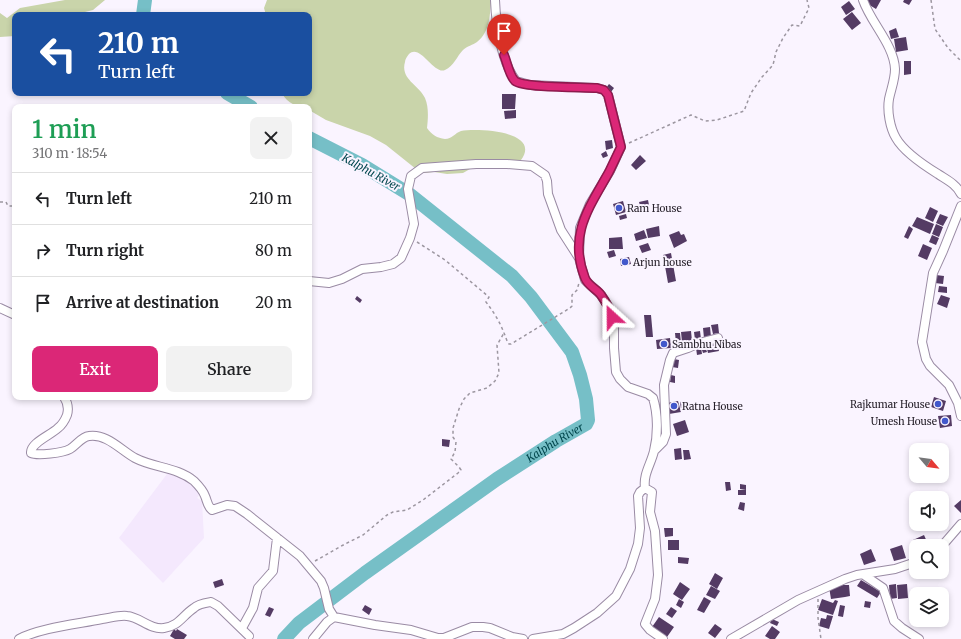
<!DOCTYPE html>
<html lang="en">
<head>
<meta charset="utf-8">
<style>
  body { margin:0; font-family:Merriweather,serif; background:#f2f2f2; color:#202124; height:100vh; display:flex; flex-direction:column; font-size:15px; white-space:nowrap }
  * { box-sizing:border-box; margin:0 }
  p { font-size:13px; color:#757577 }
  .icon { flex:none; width:22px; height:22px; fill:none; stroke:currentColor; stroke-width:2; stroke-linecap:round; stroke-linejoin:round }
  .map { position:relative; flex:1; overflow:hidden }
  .drawer { position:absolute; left:12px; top:104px; width:300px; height:296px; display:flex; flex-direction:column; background:#fff; border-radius:8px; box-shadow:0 2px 6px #0003 }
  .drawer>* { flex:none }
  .guide { position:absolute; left:12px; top:12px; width:300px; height:84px; border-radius:8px; box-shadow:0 2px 6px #0003; background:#1a4fa0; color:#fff; overflow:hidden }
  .needle { width:26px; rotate:119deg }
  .buttons { position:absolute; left:909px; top:443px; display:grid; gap:8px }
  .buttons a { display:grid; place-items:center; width:40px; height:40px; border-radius:8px; background:#fff; box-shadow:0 2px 6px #0003; font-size:20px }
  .pin { position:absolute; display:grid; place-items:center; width:34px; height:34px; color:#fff; margin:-41px -17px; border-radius:50% 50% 50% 0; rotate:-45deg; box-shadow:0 0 4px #0007 }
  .pin .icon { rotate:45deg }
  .me { position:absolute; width:44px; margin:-22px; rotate:336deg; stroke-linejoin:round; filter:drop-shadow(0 0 3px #0008) }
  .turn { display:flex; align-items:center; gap:14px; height:84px; padding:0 20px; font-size:18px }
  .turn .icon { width:52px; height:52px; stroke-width:2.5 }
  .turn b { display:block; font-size:28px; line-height:34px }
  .round { display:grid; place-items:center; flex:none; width:42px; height:42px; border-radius:8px; background:#f2f2f2 }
  .headline { display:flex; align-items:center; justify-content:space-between; height:68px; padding:0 20px }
  h1 { font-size:24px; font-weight:600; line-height:30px; color:#1e9e55 }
  .cta { display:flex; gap:8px; margin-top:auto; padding:8px 20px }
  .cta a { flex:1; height:46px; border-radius:8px; background:#db2777; color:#fff; font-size:16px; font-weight:600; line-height:46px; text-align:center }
  .cta a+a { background:#f2f2f2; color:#202124 }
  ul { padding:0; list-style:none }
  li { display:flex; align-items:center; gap:12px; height:52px; padding:0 20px; border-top:1px solid #e0e0e0 }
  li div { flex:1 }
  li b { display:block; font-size:15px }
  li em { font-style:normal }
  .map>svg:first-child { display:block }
</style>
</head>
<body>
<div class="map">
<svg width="961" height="639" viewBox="0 0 961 639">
  <rect width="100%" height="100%" fill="#faf4ff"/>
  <path fill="#f4e8fd" d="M174 471 197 488 199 495 197 498 202 501 204 538 163 583 119 538 167 474Z"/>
  <path fill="#c9d4aa" d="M65 0H105L93 10 73 15H15V36L0 37V13L7 18 20 8Z
    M267 0H491C490 15 490 32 477 42 473 45 467 46 463 50 457 56 454 66 445 70 434 75 420 43 409 54 407 57 405 59 405 62 400 79 419 85 425 98 429 107 428 119 427 128 432 135 437 138 445 139 452 139 455 133 461 131 478 128 542 131 521 160L503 162 486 159 479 160 475 161 470 169 463 173 447 174 434 172 424 173 416 169 386 145 370 136 326 120 309 110V107C298 107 287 104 282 93H309V15H266L264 8Z"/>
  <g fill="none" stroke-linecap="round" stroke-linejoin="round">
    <g stroke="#76bfc7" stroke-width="14">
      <path d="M143 15 145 0"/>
      <path d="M227 93 251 107"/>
      <path id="s1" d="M284 639 299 623 365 573 497 479 556 441 586 424 588 420 586 399 580 375 572 352 531 297 512 276 409 194 362 165 309 138"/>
    </g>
  </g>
  <path fill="#543b64" d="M868 0H881L876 9 866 3Z
    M904 0H912L909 5 903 2Z
    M849 1 855 9 846 15 841 7Z
    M852 12 861 23 852 30 843 19Z
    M896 28 899 37 891 39 889 31Z
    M906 37 908 50 896 52 894 39Z
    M904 61H911V74L904 75Z
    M609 84 614 88 611 92 606 88Z
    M502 94H516L515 109H502Z
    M516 110V118L505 119 504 111Z
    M612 140 613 148 606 150 605 141Z
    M606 151 608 156 603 158 601 154Z
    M640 155 646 161 636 170 631 165Z
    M648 200 650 210 642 213 639 202Z
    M623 201 626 212 616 215 613 204Z
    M930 207 938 211 933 222 925 218Z
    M626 214 627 218 620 220 619 216Z
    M940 214 948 217 943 226 936 223Z
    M917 217 934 224 930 234 912 226Z
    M936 224 943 227 939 237 932 234Z
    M659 226 660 236 648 238 646 229Z
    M909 226 913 229 908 239 904 237Z
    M644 230 647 238 636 241 634 234Z
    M679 231 681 235 684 234 687 241 674 248 669 235Z
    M932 235 939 238 936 245 929 242Z
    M622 237 623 249H609V238Z
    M648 243 651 250 642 253 639 246Z
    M923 244 932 248 927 260 918 256Z
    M614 250 616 256 609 258 607 252Z
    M671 253 676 281 668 283 663 255Z
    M629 257 631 264 621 266 620 259Z
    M936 275 944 276 943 284 935 283Z
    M939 286 947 287V293L938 292Z
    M941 295 950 298 947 308 937 304Z
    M357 296 362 300 360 303 355 299Z
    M644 315H651L653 337H646Z
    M718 324 719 333 713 334 711 325Z
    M710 327 711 337 704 338 703 328Z
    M691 331 692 341 682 342 681 332Z
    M700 331 701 339 695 340 694 332Z
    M675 333H680L681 343H676Z
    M670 338 671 348 657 349 656 340Z
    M717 343 719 351 708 353 706 345Z
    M705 346 707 352 703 353 701 347Z
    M701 347 702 354 697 355 696 348Z
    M674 359 679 360 678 368 672 367Z
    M671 375 675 376V383L670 382Z
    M934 397 946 401 943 411 931 407Z
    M678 401 681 412 669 414 667 403Z
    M684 401 686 408 681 409 680 402Z
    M951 415 952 426 940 428 938 416Z
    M685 420 689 432 677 436 673 424Z
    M442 439 450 440 449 447 442 446Z
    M681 448 682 459 675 460 674 449Z
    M683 450H689L691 459 684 460Z
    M725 482H730L731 490 726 491Z
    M740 484 746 485V490L740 489Z
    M738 490H746V495H738Z
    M961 500V513L954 506Z
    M740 502 745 503 744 511 738 509Z
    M664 528H673V536L665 537Z
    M924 535 928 544 924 546H915L913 540Z
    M668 540H679V550H668Z
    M902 545 906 558 894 561 890 549Z
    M871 549 876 561 864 565 860 554Z
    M678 557 689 558 688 564 678 563Z
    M715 573 723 578 717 589 709 584Z
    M222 579 224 585 215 588 213 582Z
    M861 580 881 592 877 598 857 586Z
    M680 582 690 589 682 600 673 594Z
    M896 584 897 598 890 599 889 585Z
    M907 584 908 598 898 599 897 585Z
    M843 585H849L850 596 845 597 844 591 845 597 831 599 829 587Z
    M711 586 720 591 715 599 706 595Z
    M704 597 711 601 704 613 697 610Z
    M679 599 684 602 681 608 676 605Z
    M822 599 833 603 835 600 838 601 833 615 818 610Z
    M865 601 871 602 870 608 864 607Z
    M365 605 372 609 369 615 362 610Z
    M840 605 845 606 843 617 838 616Z
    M269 607 274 609 270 617 265 615Z
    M671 607 677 611 672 618 666 614Z
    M827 615 833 616 829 629 819 626 821 618 826 619Z
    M659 617 674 627 667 637 652 627Z
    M772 619 779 622 777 626 770 623Z
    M715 624 722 629 715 638 708 633Z
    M772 626 780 632 775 639H770L765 636Z
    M174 629 176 631 177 629 187 635 184 639H175L170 636Z"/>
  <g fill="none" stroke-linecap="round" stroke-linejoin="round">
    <defs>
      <path id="minor" d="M495 0C496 25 501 61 516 81L530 85 597 88 604 90 608 95 621 147 610 171 590 204 580 228 579 257
        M863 0C871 23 894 45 895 69 895 80 891 89 889 99 887 111 890 128 896 138 904 152 925 166 938 174 947 180 956 184 961 194
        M961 206 943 251 933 273 922 342 926 359 930 366 949 385 958 403 961 416
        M309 281 329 283 342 279 362 269 381 267 393 264 401 258 410 238 414 224 408 189 411 176 422 168 476 164H507L532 166 545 175 547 181 548 194 561 230 579 258 585 280 601 295 610 309 614 326V348L616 372 620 379 628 387 648 394 653 398C658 414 658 435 654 451 651 464 643 474 645 488
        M0 308 15 315
        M64 397C68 403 69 408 67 415 65 420 62 425 58 428 51 435 30 443 31 453 37 456 63 453 70 449 77 445 81 437 89 436 106 433 122 451 135 458 154 468 177 467 194 481 198 485 203 490 205 496 207 500 207 505 211 509L212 510 227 505 235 506 247 514 300 556 321 581 324 588 329 609 334 617
        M654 451 663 442 666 434 664 385 670 360 673 353 688 348 699 343 718 338
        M645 488 652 492 650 512 655 531 658 575 655 599 645 624 650 630 663 639
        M942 546 961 524
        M864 575 883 588 894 621 902 628 919 639
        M242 628 253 608 258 588 273 571 277 538
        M19 639C40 628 78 624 102 619 110 618 119 615 127 616 140 617 150 630 164 628 179 626 182 616 194 608 198 604 205 603 211 602L218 606 249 636
        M313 639 327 622 334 617 375 625 411 630 438 638H444L472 627H483L490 628 512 637 523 639
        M533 639 563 634 574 628 597 613 616 596 630 569 638 544 640 528 638 496 640 492 645 488
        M731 639 798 600 845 579 857 575 895 569 916 562"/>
    </defs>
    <use href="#minor" stroke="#9a8ba4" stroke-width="10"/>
    <path stroke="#9c96a0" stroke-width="1.5" stroke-dasharray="3 3" stroke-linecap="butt" d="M931 0 935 29 948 48 961 61
      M629 143 691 115 705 121 717 120 744 111 751 93 762 77 773 65 776 52 783 38 792 25 800 26 809 8 807 0
      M0 202H6L8 206H15
      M417 242 445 260 489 297 486 302C493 311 500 322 504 333 506 337 506 340 509 344H511L570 308 572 306V295L577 290 579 283
      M315 561 345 544 363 535 387 515 393 512 407 510 423 500 458 473 461 470 459 467 451 459 455 452 456 442 453 437V428L459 409 464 399 470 393 487 388 495 381 499 373 497 345 504 333
      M818 599V618L821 639"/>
    <use href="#minor" stroke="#fff" stroke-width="8"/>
  </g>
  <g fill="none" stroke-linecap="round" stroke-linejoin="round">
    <defs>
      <path id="route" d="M504 55C507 62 509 75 515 81 524 88 582 87 597 88L604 90 608 95 621 147C617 155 613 164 609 172 589 208 568 235 585 278 588 286 597 289 601 295 606 302 610 310 612 317"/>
    </defs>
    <use href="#route" stroke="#8e194d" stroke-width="10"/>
    <use href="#route" stroke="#db2777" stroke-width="7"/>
  </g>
  <g fill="#4258cb" stroke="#faf4ff" stroke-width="1.5">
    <circle cx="619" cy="208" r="4"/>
    <circle cx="625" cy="262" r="4"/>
    <circle cx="664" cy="344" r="4"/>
    <circle cx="938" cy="404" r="4"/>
    <circle cx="674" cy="406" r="4"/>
    <circle cx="945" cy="421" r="4"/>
  </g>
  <g text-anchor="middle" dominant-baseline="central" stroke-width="4" stroke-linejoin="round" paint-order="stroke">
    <g font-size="10" fill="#26202a" stroke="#faf4ff" text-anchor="start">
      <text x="627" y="208">Ram House</text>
      <text x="633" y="262">Arjun house</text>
      <text x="672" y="344">Sambhu Nibas</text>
      <text x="930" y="404" text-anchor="end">Rajkumar House</text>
      <text x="682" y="406">Ratna House</text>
      <text x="937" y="421" text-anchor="end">Umesh House</text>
    </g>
    <g font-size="11" font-style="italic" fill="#00464d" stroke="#faf4ff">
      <text transform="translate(371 172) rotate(29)">Kalphu River</text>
      <text stroke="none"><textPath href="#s1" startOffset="335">Kalphu River</textPath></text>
    </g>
  </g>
</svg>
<div class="buttons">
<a><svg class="needle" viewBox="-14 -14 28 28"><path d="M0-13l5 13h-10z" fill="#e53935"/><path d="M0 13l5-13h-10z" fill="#757577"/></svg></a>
<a><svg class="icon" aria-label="sound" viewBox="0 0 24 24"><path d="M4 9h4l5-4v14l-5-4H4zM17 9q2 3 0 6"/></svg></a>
<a><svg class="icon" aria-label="search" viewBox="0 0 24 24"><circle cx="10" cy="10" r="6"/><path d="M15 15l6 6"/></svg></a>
<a><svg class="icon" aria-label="layers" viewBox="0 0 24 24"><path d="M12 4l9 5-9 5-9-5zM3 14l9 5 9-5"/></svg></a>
</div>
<div class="pin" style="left:504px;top:55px;background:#d93025"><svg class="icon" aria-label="arrive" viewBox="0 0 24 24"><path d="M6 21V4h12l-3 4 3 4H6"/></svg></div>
<svg class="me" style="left:612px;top:317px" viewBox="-20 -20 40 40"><path d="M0-17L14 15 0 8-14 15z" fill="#db2777" stroke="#fff" stroke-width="4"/></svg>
<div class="guide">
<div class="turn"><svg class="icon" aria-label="left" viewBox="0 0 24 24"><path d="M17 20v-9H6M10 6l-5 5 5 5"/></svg><div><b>210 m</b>Turn left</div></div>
</div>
<section class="drawer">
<div class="headline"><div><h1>1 min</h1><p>310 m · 18:54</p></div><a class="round"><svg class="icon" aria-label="close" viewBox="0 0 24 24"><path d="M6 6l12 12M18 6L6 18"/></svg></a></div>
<ul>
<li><svg class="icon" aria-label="left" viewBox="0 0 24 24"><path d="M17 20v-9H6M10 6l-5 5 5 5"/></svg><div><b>Turn left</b></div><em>210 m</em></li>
<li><svg class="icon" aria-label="right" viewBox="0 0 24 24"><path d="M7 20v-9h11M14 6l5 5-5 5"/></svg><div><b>Turn right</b></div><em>80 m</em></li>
<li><svg class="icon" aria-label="arrive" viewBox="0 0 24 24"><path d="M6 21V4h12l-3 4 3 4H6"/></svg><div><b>Arrive at destination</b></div><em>20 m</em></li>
</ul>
<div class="cta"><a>Exit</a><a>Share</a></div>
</section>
</div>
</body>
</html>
